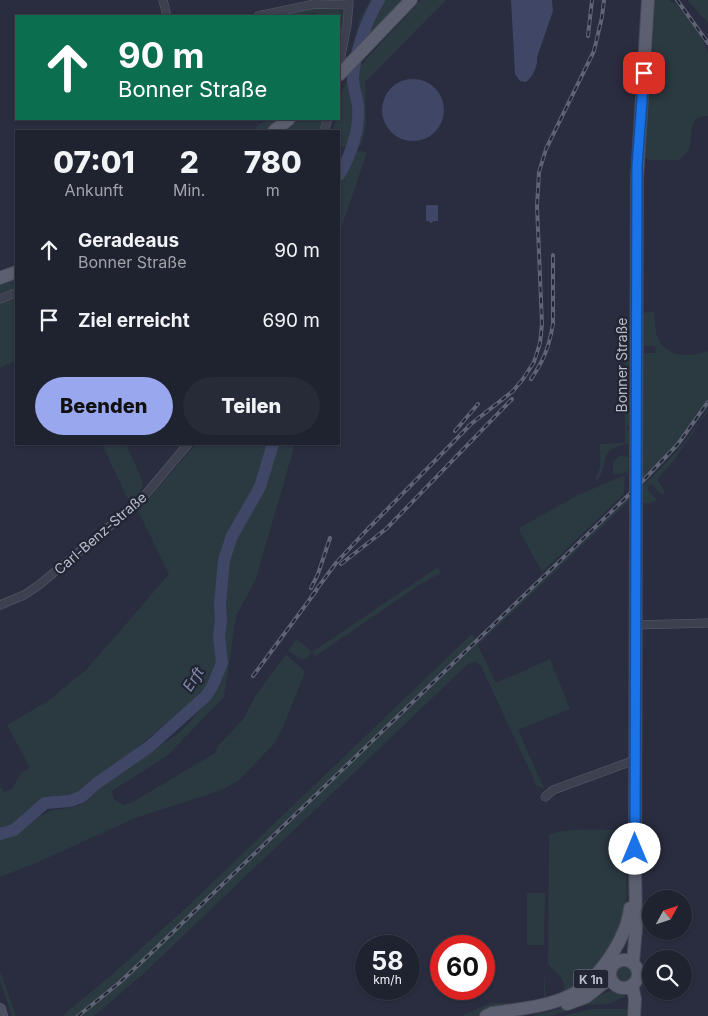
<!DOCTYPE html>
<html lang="de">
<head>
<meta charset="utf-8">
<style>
  body { margin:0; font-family:Inter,sans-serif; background:#272a37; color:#f1f3f6; height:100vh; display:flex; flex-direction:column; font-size:19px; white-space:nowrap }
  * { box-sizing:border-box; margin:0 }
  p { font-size:16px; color:#a1a4aa }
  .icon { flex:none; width:28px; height:28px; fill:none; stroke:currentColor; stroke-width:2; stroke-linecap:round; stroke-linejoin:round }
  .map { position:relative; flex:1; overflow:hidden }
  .panel { position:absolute; left:15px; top:130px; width:325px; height:315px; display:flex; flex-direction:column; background:#1f222f; border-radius:0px; box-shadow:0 1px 4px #0004,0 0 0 1px #3c3f4b }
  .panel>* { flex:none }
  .top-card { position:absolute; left:15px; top:15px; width:325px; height:105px; border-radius:0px; box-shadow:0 1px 4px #0004,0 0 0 1px #3c3f4b; background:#0b6e4f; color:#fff; overflow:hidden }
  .needle { width:32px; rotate:50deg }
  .fabs { position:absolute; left:642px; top:890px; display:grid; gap:10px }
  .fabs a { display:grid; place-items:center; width:50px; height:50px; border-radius:50%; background:#1f222f; box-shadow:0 1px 4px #0004,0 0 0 1px #3c3f4b; font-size:25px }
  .speed { position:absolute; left:355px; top:935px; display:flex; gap:10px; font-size:25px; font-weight:700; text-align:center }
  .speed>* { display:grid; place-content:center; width:65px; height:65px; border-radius:50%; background:#1f222f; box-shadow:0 1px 4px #0004,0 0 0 1px #3c3f4b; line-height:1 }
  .speed small { font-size:12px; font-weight:400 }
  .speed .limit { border:8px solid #d22; background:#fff; color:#111 }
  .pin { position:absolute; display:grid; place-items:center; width:42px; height:42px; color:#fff; margin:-21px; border-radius:10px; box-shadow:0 2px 8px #0006 }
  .me { position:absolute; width:55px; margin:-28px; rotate:0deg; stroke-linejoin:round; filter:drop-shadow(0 0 4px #0008) }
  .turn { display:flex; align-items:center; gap:18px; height:105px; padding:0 20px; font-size:22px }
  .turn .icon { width:65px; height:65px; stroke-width:2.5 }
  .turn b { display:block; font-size:35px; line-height:42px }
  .eta { display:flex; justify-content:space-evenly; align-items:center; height:85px; text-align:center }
  .eta b { font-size:30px; font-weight:800; line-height:35px }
  .button { display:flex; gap:10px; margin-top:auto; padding:10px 20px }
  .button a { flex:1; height:58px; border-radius:30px; background:#99a7ee; color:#111; font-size:20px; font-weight:800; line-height:58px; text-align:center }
  .button a+a { background:#272a37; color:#f1f3f6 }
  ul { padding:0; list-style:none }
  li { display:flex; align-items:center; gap:15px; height:70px; padding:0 20px }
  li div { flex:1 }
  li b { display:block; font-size:19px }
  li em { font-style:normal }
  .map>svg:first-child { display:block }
</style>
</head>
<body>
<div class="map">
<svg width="708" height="1016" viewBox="0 0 708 1016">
  <rect width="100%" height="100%" fill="#292d3f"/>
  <path fill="#2b3940" d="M370 0H375L363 23 360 44 351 53 359 21Z
    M380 0H404L364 40 369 21Z
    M421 0H446L365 82 366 125 361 146 354 147C358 134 361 121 360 108 359 95 354 82 357 69Z
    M654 0H669L677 5 699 34 708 51V116C687 115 693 137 689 150L679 160H649L644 158 652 50Z
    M687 0H708V23Z
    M313 8H336L342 13 344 24 339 50V16H323L313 13 284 16V14Z
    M351 75C350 87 355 96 356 107 357 121 353 134 349 147H339V131H332L336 119H339C339 104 341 85 351 75Z
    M267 119H280L264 131H251Z
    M300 119H324L321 131H285Z
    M353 151 367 152 339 235V182L350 160Z
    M16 279V290L0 295V285Z
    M16 299V360L0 368V304Z
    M654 311C655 320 655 331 658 339 667 358 691 357 708 351V399L688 429 674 447 659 463 642 478 643 353H656L655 346H643V313Z
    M625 359 629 361V427H627V430H629V444C593 448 613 469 594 482L600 468V444L625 443Z
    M708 408V411L672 463 657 479 665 492 663 496 651 484 647 489 657 500 649 504 643 503 642 487C666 463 690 439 708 408Z
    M102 444H126L143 482 141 491 130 504Z
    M196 444H269L266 455 263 476 236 522 227 542 223 557 218 585 216 604 219 664 211 682 206 691 190 709 170 721 138 747 131 755 99 776 77 796 73 798C65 799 46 797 41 800 35 802 35 808 31 812 23 821 11 829 0 831V788L1 787 4 792 12 789 21 773 30 768 7 725 48 701 86 670 169 574 138 511Z
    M276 444H295L256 579 236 616 224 697 168 755 112 791C113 799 116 801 123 805L131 803 215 753 218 746 244 718 256 695 286 654 305 672 283 727 274 744 238 781 219 791 135 818 43 860 0 877V837L12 833 28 821 53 810 70 808 84 803 94 788 176 735 188 724 203 706 216 685 224 664V651L222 643 224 618 222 597 226 561 232 541 243 521 266 489Z
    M621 455 629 458 628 472 626 474V470L624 473 613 475V461Z
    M625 475 624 494 542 572 519 530 521 527 576 496Z
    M629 498 627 503 478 645 496 683 550 659 570 709 518 730 545 790 538 785 540 793 481 666 475 662 468 664 141 976 94 1016H82L133 972Z
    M438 567 441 573 419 585 316 656 312 652 307 659H301L288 651 297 639 312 652Z
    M472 634 475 640 127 974 75 1016H62L115 972 188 906Z
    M623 830 628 831 626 907 613 947 576 988 556 995 562 992 565 987 562 979 548 964 549 835C561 827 608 830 623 830Z
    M527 893H545L544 945H527Z
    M613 974a11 11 0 1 1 22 0a11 11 0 1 1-22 0Z
    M544 969 546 999 545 1001 495 1011 480 1016H461L490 1003H523L544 1000Z
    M0 971 16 1016H12L0 980Z
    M615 989 622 992 626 996 608 1004 587 1005 550 1016H531L582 1003Z
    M591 1009H624L627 1010V1016H562Z"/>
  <path fill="#404766" d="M511 0H552L553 11 537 57C538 66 533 77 526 82L520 81 515 74Z
    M382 110a31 31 0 1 1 62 0a31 31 0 1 1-62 0Z
    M426 205H438V221H433L432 223H430L429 221H426Z"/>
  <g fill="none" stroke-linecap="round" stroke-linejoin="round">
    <path stroke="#404766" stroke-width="12" d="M339 175C351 155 360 129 358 106 357 97 353 88 353 79 354 56 366 20 379 0
      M0 834 14 830 45 803 70 801 81 797 97 783 149 747 206 696 212 687 222 663 219 636 221 620 220 605 224 560 232 536 260 487 273 444"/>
    <defs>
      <path id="street" d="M163 0 167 16
        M258 16 314 4 349 5
        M339 67 347 25 349 2
        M324 131 328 119
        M0 299 16 293
        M0 605 24 595 39 585 140 501 188 444
        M636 625 708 623
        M545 797 553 790 635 760"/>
      <path id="secondary" d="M0 1009 2 1016"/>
      <path id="primary" d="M339 75 411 0
        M274 131 289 119
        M0 278 16 272
        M610 974a14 14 0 1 1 28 0a14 14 0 1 1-28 0Z
        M633 962 636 928 635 862 637 178 648 0
        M632 985 635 999 634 1016
        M567 1004 586 997 610 978
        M486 1016 492 1013C518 1009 548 1007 571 995 598 981 627 938 630 908"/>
    </defs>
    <use href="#street" stroke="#575b69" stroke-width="9"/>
    <use href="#secondary" stroke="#575b69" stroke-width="12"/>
    <use href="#primary" stroke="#464958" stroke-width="14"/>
    <use href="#street" stroke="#3d404f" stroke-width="8"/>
    <use href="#secondary" stroke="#4b4e62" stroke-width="11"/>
    <use href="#primary" stroke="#5b5f6f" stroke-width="12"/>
    <defs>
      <path id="rail" d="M677 0 708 43
        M588 36 592 0
        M531 379C544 360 549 347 553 324V255
        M455 431 478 404
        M341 564 386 529 512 399
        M311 588 318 574 330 538
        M311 597 336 563 364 533 471 424 513 391 523 379 534 362 540 343 542 324 537 206 539 172 546 149 594 51 602 17 604 0
        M253 676 316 591
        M78 1016 119 983 151 953 636 488 678 444 708 402"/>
    </defs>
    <use href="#rail" stroke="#5f6376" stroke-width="4"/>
    <use href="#rail" stroke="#212534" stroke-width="2" stroke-dasharray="5.5" stroke-linecap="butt"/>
  </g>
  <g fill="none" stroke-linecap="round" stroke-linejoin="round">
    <defs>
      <path id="route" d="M635 849 637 166 644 73"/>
    </defs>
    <use href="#route" stroke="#114b97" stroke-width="12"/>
    <use href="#route" stroke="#1a73e8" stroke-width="9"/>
  </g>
  <g text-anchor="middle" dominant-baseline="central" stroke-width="4.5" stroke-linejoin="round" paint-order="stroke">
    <rect fill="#212534" stroke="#8b8f9c" stroke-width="1" x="573.5" y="969.5" width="35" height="19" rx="4"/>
    <g font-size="12" font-weight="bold" fill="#b9bcc9">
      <text x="591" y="979">K 1n</text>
    </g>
    <g font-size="14" fill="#b9bcc9" stroke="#212534">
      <text transform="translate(621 365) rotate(-90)">Bonner Straße</text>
      <text transform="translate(100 533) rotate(-41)">Carl-Benz-Straße</text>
    </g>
    <g font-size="15" font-style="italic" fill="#848cae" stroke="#212534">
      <text transform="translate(193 679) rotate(-57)">Erft</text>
    </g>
  </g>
</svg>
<div class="fabs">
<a><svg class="needle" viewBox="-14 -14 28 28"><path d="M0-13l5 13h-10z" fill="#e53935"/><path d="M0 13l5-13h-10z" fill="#a1a4aa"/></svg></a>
<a><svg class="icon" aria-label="search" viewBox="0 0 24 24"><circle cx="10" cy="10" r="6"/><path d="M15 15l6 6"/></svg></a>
</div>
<div class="speed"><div>58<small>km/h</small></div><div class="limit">60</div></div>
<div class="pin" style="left:644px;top:73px;background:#d93025"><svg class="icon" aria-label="arrive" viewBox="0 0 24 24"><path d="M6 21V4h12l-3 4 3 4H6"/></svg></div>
<svg class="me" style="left:635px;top:849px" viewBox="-20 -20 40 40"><circle r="19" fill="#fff"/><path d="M0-13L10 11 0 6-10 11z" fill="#1a73e8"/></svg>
<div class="top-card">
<div class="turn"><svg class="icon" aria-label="ahead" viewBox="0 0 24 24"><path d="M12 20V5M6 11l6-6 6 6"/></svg><div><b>90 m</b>Bonner Straße</div></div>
</div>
<section class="panel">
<div class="eta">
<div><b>07:01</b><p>Ankunft</p></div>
<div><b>2</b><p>Min.</p></div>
<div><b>780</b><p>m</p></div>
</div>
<ul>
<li><svg class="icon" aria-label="ahead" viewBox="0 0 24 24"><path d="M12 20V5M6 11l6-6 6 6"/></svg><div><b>Geradeaus</b><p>Bonner Straße</p></div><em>90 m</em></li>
<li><svg class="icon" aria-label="arrive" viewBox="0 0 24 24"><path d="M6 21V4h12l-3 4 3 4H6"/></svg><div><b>Ziel erreicht</b></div><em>690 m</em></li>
</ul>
<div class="button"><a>Beenden</a><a>Teilen</a></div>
</section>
</div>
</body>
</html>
